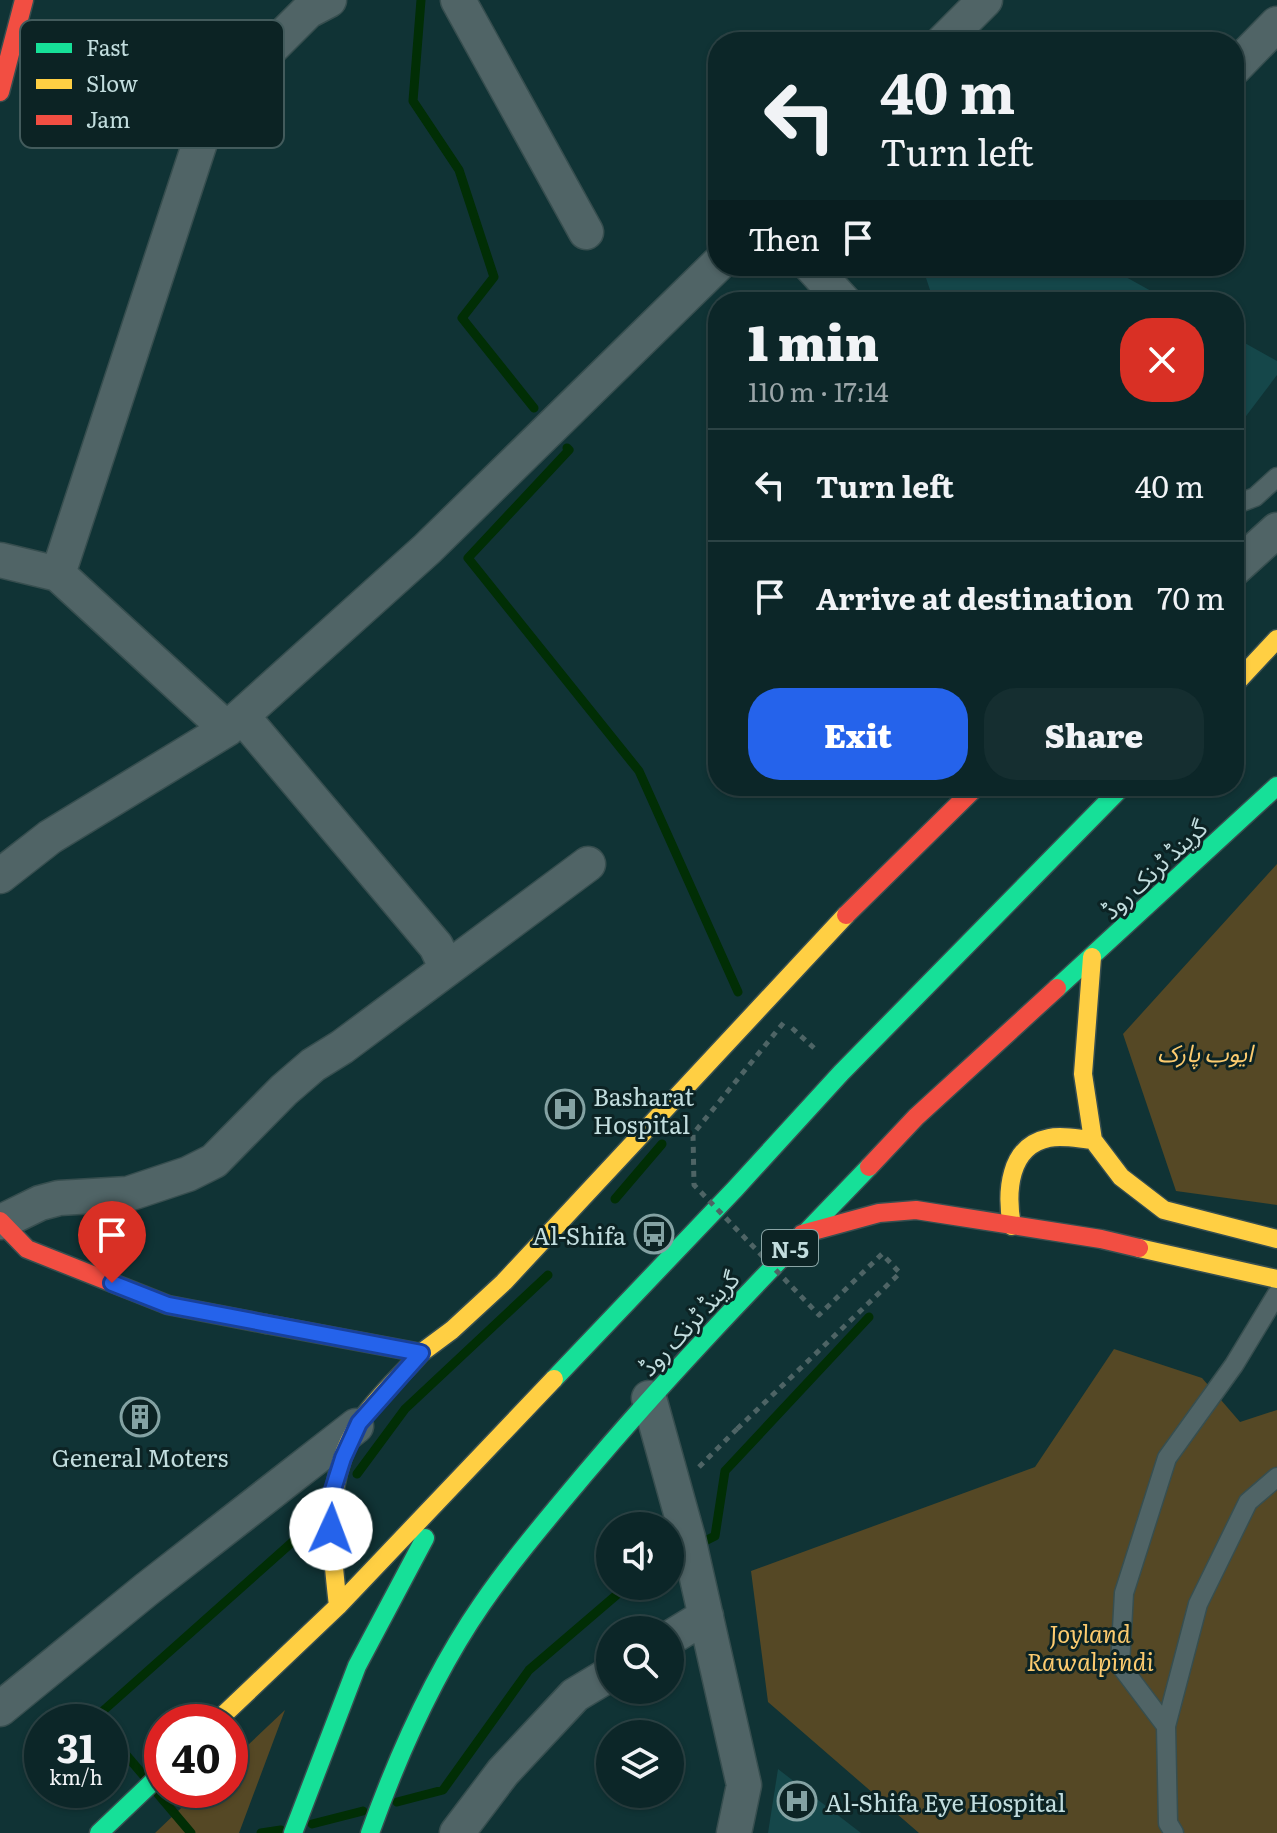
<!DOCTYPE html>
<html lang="en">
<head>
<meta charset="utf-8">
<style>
  body { margin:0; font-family:Literata,"Noto Sans Arabic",serif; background:#152e30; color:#f1f3f6; height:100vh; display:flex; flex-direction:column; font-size:30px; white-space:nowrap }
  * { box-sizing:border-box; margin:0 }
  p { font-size:26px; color:#9aa5a8 }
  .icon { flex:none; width:44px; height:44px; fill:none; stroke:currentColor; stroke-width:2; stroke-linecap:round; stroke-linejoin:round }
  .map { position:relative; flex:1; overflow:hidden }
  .sheet { position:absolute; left:708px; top:292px; width:536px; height:504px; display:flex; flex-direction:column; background:#0c2628; border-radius:32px; box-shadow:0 2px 6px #0004,0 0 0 2px #2c4345 }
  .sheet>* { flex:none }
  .hud { position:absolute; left:708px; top:32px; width:536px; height:244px; border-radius:32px; box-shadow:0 2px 6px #0004,0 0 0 2px #2c4345; background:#0c2628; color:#f1f3f6; overflow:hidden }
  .buttons { position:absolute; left:596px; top:1512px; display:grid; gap:16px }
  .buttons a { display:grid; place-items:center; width:88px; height:88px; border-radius:50%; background:#0c2628; box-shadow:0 2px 6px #0004,0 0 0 2px #2c4345; font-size:40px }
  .speed { position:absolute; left:24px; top:1704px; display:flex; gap:16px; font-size:40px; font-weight:700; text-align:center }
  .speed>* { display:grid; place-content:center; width:104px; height:104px; border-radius:50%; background:#0c2628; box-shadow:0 2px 6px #0004,0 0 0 2px #2c4345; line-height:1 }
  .speed small { font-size:20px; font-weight:400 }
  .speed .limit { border:12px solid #d22; background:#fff; color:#111 }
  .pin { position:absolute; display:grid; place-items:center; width:68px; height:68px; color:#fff; margin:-82px -34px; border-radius:50% 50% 50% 0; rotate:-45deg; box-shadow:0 0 8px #0007 }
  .pin .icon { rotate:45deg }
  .me { position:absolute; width:88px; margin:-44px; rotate:2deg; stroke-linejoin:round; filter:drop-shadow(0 0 6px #0008) }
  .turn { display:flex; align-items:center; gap:28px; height:168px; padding:0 40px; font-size:36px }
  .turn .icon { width:104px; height:104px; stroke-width:2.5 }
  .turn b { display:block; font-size:56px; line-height:68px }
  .then { display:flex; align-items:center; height:76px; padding:0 40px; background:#0003; gap:16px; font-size:30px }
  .round { display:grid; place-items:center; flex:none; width:84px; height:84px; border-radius:32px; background:#152e30 }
  .summary { display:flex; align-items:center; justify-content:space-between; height:136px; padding:0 40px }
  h1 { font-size:48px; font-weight:800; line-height:60px }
  .primary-button { display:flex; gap:16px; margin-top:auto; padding:16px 40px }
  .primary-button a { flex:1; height:92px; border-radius:32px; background:#2563eb; color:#fff; font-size:32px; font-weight:800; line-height:92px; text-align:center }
  .primary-button a+a { background:#152e30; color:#f1f3f6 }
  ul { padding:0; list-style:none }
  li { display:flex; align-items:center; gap:24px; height:112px; padding:0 40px; border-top:2px solid #2c4345 }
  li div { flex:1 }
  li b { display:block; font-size:30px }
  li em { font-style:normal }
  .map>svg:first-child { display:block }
</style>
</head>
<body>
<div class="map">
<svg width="1277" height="1833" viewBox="0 0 1277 1833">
  <rect width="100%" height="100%" fill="#103335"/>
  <path fill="#15474a" d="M922 266H1106L1171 302H934Z
    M1234 337 1277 361V375L1234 432Z
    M778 1769 861 1833H768Z"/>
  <path fill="#554825" d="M1277 864V1205L1176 1191 1123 1034Z
    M1114 1349 1202 1378 1240 1422 1277 1410V1833H919L768 1702 751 1571 1035 1467Z
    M285 1710 239 1833H155L200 1790H230V1762Z"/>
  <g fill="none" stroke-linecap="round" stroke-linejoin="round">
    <path stroke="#012e05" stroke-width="9" d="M421 0 413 101 459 170 494 277 462 318 534 408
      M567 448 569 450 468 558 639 771 738 992
      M615 1199 662 1144
      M357 1474 405 1409 548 1275
      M697 1545 715 1536 725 1471 869 1317
      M99 1722 95 1718 316 1521
      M110 1736 144 1776
      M158 1794 191 1833
      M397 1802 443 1790 529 1670 627 1586
      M312 1824 363 1811
      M261 1833 281 1830"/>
    <defs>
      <path id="lane" d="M1234 505 1255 497 1277 477
        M1166 1726 1120 1665 1124 1593 1167 1458 1234 1365 1277 1294
        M1174 1833 1168 1823 1166 1726 1198 1604 1248 1502 1277 1477"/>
      <path id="street" d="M458 0 586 232
        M943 42 985 0
        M1234 68 1277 24
        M811 266 844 302
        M0 560 58 574 227 729
        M1234 569 1277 530
        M58 574 207 121 263 56 308 11 329 0
        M242 716 436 946 447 969
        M0 876 50 837 227 729 427 549 718 264
        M1 1222 40 1203 59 1198 128 1194 188 1174 214 1161 284 1090 313 1065 342 1047 588 864
        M649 1398 688 1538 744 1785 734 1833
        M670 1638 706 1616
        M0 1709 147 1589 356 1426
        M457 1833 503 1772 575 1695 610 1674"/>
      <path id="fast" d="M1057 988 1277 786
        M554 1379 735 1189 841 1073 1123 786
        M99 1833 162 1773
        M293 1833 357 1666 425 1538
        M370 1833C398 1755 435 1672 482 1604 513 1559 549 1517 584 1475 674 1368 772 1268 869 1167"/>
      <path id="slow" d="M1234 685 1277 639
        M1092 957 1083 1074 1093 1140 1121 1177 1164 1210 1277 1239
        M1012 1226C1006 1193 1008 1146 1049 1138 1063 1135 1079 1139 1093 1140
        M1139 1248 1277 1279
        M266 1324 421 1353C401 1376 377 1396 360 1422 323 1478 331 1543 338 1606
        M421 1353 452 1330 504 1282 846 915
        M216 1722 338 1606 554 1379"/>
      <path id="jam" d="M0 92 24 0
        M846 915 977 786
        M869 1167 916 1117 1057 988
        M0 1221 27 1249 168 1305 266 1324
        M802 1234 879 1213 916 1210 1101 1239 1139 1248"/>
    </defs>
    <use href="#lane" stroke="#374e4f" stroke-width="21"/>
    <use href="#street" stroke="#374e4f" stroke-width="37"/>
    <use href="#fast" stroke="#374e4f" stroke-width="21"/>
    <use href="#slow" stroke="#374e4f" stroke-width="21"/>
    <use href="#jam" stroke="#374e4f" stroke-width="21"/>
    <path stroke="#4e6465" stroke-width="5" stroke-dasharray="6 6" stroke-linecap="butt" d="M792 1028 814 1048
      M699 1467 737 1429"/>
    <use href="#lane" stroke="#506466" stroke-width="18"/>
    <use href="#street" stroke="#506466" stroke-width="34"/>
    <use href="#fast" stroke="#16e098" stroke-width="18"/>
    <use href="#slow" stroke="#ffcf43" stroke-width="18"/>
    <use href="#jam" stroke="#f24e42" stroke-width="18"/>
    <path stroke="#4e6465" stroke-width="5" stroke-dasharray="6 6" stroke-linecap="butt" d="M737 1429 900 1273 882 1254 819 1315 694 1185 693 1134 785 1021"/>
  </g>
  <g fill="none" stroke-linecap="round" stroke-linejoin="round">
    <defs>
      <path id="route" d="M112 1283 168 1305 421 1353 359 1423 343 1458 330 1499 331 1529"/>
    </defs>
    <use href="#route" stroke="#184099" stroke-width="20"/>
    <use href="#route" stroke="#2563eb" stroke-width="14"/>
  </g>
  <defs>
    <symbol id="hospital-ring" viewBox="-11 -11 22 22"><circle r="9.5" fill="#0c2324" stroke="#84a2a3" stroke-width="1.5"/><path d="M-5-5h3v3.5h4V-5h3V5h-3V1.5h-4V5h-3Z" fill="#84a2a3"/></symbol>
    <symbol id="bus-ring" viewBox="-11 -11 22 22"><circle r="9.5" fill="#0c2324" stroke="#84a2a3" stroke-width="1.5"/><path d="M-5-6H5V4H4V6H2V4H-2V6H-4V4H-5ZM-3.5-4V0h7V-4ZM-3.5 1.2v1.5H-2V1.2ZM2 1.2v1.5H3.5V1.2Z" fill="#84a2a3"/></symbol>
    <symbol id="building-ring" viewBox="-11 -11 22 22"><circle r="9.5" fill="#0c2324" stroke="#84a2a3" stroke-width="1.5"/><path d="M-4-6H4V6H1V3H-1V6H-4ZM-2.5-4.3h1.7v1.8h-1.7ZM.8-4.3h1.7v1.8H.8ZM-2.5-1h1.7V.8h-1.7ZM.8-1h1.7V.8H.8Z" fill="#84a2a3"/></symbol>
  </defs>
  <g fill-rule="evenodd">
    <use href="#hospital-ring" x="543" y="1087" width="44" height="44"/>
    <use href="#bus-ring" x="632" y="1212" width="44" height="44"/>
    <use href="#building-ring" x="118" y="1395" width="44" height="44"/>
    <use href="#hospital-ring" x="775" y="1779" width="44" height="44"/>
  </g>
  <g text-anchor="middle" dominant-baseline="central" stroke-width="6" stroke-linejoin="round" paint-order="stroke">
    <rect fill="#0c2324" stroke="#8ba5a6" stroke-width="2" x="762" y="1230" width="56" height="36" rx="6"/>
    <g font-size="22" font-weight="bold" fill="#c2ddde">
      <text x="790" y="1248">N-5</text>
    </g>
    <g font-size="24" fill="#c2ddde" stroke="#0c2324">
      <text transform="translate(1153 868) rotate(-43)">گرینڈ ٹرنک روڈ</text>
      <text transform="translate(688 1322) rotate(-47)">گرینڈ ٹرنک روڈ</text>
    </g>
    <g font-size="24" font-style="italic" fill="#fccb6f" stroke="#0c2324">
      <text x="1205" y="1051">ایوب پارک</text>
      <text x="1090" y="1632">Joyland<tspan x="1090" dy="28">Rawalpindi</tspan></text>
    </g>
    <g font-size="24" fill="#c2ddde" stroke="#0c2324" text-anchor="start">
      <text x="593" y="1095">Basharat<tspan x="593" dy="28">Hospital</tspan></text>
      <text x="626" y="1234" text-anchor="end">Al-Shifa</text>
      <text x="140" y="1456" text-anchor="middle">General Moters</text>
      <text x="825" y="1801">Al-Shifa Eye Hospital</text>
    </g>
  </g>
  <rect x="20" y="20" width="264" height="128" rx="12" fill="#0c2324" stroke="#435b5c" stroke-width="2"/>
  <rect x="36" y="43" width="36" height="10" fill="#16e098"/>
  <rect x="36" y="79" width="36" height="10" fill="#ffcf43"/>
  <rect x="36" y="115" width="36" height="10" fill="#f24e42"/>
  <g font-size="22" fill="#c2ddde">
    <text x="86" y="56">Fast</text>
    <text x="86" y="92">Slow</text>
    <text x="86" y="128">Jam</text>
  </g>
</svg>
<div class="buttons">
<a><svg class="icon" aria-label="sound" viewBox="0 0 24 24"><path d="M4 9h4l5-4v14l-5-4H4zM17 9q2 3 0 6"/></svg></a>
<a><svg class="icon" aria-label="search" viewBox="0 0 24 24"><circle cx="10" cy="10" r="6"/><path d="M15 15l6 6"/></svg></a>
<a><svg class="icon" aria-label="layers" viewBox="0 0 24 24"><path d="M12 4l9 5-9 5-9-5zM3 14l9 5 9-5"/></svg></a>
</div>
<div class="speed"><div>31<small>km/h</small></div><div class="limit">40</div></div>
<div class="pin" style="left:112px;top:1283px;background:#d93025"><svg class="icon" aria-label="arrive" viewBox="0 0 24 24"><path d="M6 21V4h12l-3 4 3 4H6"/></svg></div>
<svg class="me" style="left:331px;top:1529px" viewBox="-20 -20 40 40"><circle r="19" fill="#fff"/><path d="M0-13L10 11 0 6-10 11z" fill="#2563eb"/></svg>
<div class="hud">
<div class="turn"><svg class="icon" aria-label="left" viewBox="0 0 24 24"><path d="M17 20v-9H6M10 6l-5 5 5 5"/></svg><div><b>40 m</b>Turn left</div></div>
<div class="then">Then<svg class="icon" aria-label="arrive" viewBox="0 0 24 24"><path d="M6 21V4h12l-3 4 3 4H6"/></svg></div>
</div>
<section class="sheet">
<div class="summary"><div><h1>1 min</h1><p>110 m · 17:14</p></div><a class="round" style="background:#d93025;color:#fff"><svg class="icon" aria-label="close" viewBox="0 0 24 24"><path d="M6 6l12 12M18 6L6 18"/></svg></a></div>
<ul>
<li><svg class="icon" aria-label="left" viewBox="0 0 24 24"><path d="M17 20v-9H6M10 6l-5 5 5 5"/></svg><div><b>Turn left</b></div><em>40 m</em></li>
<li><svg class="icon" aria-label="arrive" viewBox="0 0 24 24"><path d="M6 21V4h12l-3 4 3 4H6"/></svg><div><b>Arrive at destination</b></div><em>70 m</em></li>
</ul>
<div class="primary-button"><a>Exit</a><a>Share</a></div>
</section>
</div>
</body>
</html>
